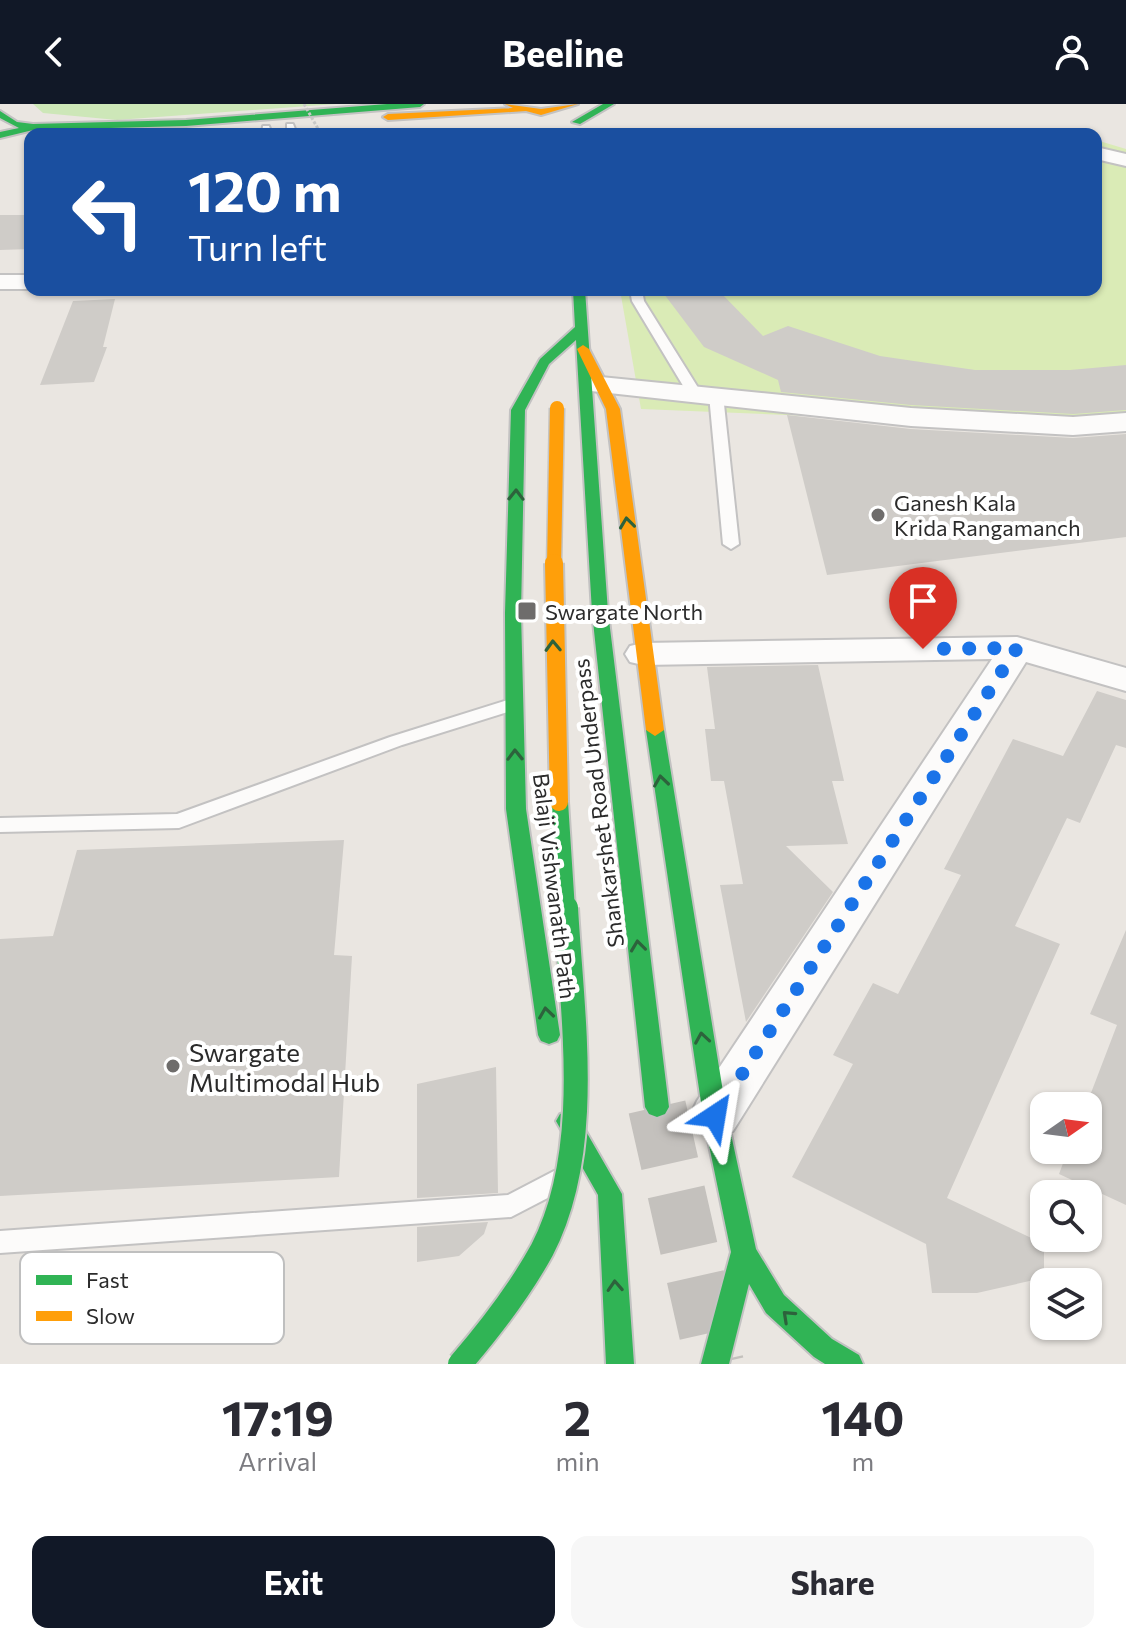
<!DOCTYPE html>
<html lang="en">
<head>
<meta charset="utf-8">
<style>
  body { margin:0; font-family:Commissioner,sans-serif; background:#f7f7f7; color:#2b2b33; height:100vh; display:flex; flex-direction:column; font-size:30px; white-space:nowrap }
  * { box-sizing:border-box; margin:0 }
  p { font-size:26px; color:#7c7c81 }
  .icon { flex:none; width:44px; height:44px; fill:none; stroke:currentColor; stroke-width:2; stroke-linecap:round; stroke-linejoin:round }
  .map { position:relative; height:1260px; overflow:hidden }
  .panel { display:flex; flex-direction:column; background:#fff; flex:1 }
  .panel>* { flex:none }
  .hud { position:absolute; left:24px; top:24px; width:1078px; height:168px; border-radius:16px; box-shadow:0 2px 6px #0004; background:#1a4fa0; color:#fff; overflow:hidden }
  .needle { width:52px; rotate:76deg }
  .controls { position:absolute; left:1030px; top:988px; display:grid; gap:16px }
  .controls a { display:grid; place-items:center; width:72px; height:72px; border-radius:16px; background:#fff; box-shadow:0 2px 6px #0004; font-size:40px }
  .pin { position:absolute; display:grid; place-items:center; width:68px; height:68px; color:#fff; margin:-82px -34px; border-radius:50% 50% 50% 0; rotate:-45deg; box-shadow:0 0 8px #0007 }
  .pin .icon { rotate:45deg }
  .me { position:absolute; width:88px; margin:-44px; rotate:33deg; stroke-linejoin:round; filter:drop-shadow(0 0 6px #0008) }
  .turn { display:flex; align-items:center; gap:28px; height:168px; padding:0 32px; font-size:36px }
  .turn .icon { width:104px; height:104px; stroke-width:2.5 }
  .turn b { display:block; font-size:56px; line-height:68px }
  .eta { display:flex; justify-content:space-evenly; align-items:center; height:136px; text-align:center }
  .eta b { font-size:48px; font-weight:700; line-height:56px }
  .primary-button { display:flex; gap:16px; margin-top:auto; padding:16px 32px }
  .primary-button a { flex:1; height:92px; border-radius:16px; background:#111827; color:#fff; font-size:32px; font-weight:700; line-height:92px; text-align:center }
  .primary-button a+a { background:#f7f7f7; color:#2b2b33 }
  header { display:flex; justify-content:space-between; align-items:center; height:104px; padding:0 32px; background:#111827; color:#fff; font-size:36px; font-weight:700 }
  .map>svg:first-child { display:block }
</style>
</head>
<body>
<header><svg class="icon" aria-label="back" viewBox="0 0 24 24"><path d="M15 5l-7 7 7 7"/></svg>Beeline<svg class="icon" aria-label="person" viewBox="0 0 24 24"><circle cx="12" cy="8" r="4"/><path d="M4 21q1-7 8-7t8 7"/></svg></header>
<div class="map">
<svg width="1126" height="1260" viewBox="0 0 1126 1260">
  <rect width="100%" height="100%" fill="#eae6e1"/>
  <path fill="#cde7b8" d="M33 0H336L117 16 43 9Z"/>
  <path fill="#daebb6" d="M1096 36 1126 45V325L641 305 620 186H1096Z"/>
  <path fill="#cfccc8" d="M0 111H30V145L0 146Z
    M661 186H718L763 232 788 222 880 252 975 266H1070L1126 261V306L1073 310 911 301 781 288 778 276 704 243Z
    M115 195 103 243H107L94 278 40 281 73 197Z
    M787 311 911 325 1073 334 1126 330V433L827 471Z
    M818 561 844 677H832L848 740 786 742 833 788 746 918 720 781 743 780 724 677H711L705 625H715L707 563Z
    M1097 587 1126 596V644L1116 641 1080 719 1067 714 1015 822 1060 840 947 1094 1044 1140V1169L1034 1176 977 1189H932L926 1140 792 1073 853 960 833 951 873 879 898 890 961 771 944 765 1013 635 1063 652Z
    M344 736 334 851 352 852 339 1073 0 1092V835L53 832 77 746Z
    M1126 826V1101L1059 1070 1068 1046H1088V1002H1086L1117 921 1090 910Z
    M496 963 498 1089 417 1094V980Z
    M488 1118 484 1130 459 1152 417 1158V1123Z"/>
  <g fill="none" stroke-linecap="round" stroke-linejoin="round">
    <path stroke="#c4c1bd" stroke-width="58" stroke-dasharray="58 29" stroke-linecap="butt" d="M657 1003 715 1260"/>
    <defs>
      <path id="lane" d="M287 20H293L297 30H287Z
        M263 22H269L272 30H262Z
        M630 186H642L644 197 702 290 700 293 688 290 632 197Z
        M716 287 723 291 739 440 731 445 723 440 709 291Z
        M514 594 523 600 520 604 402 641 179 724 0 728V714L177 710 390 633Z
        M554 1067 563 1070 566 1078 563 1086 511 1113 0 1149V1127L508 1091Z"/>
      <path id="street" d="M1096 43 1126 50V62L1096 55Z
        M0 171H30V185H0Z
        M601 273 911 304 1073 313 1126 309V327L1073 331 911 322 591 287 587 281 591 275Z
        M1017 533 1126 564V587L1026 558 733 1027 715 1033 697 1027 690 1012 697 997 992 555 643 561 630 558 625 550 630 542 643 539Z"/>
      <path id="fast" d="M387 0H424L420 3 186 22 33 26 0 34V28L19 24 0 14V7L17 18 33 20 186 16Z
        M603 0H614L580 20 572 18Z
        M573 186H585L608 508 669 1003 665 1010 657 1013 649 1010 645 1003 592 508 576 236 549 260 525 306 521 509 526 705 560 931 557 937 549 940 541 937 538 931 506 705 505 509 511 306 540 255 575 223Z
        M655 620 664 626 727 1012 756 1145 784 1191 832 1235 859 1251 863 1260H825L814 1253 766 1209 749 1180 729 1260H701L731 1148 703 1012 646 626Z
        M568 1007 576 1010 622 1090 634 1260H606L598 1091 556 1017 560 1010Z"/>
      <path id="slow" d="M505 0 541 5 578 0 541 11 526 7 388 16 383 13 388 10 513 4Z
        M583 241 589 245 620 305 664 626 655 632 646 626 606 305 577 245Z"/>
    </defs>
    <use href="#lane" stroke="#c3c2c2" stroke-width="4"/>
    <use href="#street" stroke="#c3c2c2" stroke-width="4"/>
    <use href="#fast" stroke="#c3c2c2" stroke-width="4"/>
    <use href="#slow" stroke="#c3c2c2" stroke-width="4"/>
    <use href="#lane" fill="#fcfbfa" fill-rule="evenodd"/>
    <use href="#street" fill="#fcfbfa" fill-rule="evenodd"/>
    <use href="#fast" fill="#30b455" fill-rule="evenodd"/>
    <use href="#slow" fill="#ff9f0a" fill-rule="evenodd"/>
    <defs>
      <path id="fast-bridge-far1" d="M559 698 566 806"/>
      <path id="fast-bridge" d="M460 1260C491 1224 519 1188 542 1146 594 1046 572 912 566 804"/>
      <path id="slow-bridge-far1" d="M554 461 557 304"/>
      <path id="slow-bridge" d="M554 459 559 698"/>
    </defs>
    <use href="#fast-bridge-far1" stroke="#c5c4c2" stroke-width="22" stroke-linecap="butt"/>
    <use href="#fast-bridge" stroke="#c5c4c2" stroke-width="28" stroke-linecap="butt"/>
    <use href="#slow-bridge-far1" stroke="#c5c4c2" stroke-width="17" stroke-linecap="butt"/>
    <use href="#slow-bridge" stroke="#c5c4c2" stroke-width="22" stroke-linecap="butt"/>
    <path stroke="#c8c8c7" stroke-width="3" stroke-dasharray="3 2" stroke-linecap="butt" d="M304 0 321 30"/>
    <use href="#fast-bridge-far1" stroke="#30b455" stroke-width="18"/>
    <use href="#fast-bridge" stroke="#30b455" stroke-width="24"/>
    <use href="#slow-bridge-far1" stroke="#ff9f0a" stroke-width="14"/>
    <use href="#slow-bridge" stroke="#ff9f0a" stroke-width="18"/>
  </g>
  <defs><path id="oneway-chevron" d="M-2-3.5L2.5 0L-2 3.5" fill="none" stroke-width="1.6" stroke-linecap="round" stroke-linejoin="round" transform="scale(2)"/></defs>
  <g stroke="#2d623c">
    <use href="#oneway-chevron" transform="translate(516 391) rotate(-89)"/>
    <use href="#oneway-chevron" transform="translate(627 419) rotate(-97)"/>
    <use href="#oneway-chevron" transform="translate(553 542) rotate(-92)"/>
    <use href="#oneway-chevron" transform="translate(515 651) rotate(-91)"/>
    <use href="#oneway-chevron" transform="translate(661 677) rotate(-98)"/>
    <use href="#oneway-chevron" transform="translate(638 842) rotate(-97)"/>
    <use href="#oneway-chevron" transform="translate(546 909) rotate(-98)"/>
    <use href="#oneway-chevron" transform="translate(702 934) rotate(-99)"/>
    <use href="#oneway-chevron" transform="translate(615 1182) rotate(-93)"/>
    <use href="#oneway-chevron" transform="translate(788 1212) rotate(-137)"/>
  </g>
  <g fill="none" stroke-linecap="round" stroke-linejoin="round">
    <path stroke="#1a73e8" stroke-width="14" stroke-dasharray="0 25.2" d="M715 1012 1017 544 923 545"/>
  </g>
  <g fill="#6e6c6b" stroke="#fff" stroke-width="3">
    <circle cx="878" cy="411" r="8"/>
    <rect x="517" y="497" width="20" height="20" rx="4"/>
    <circle cx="173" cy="962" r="8"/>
  </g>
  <g text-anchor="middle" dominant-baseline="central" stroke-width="8" stroke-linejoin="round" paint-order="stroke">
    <g font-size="22" fill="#2b2b2b" stroke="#fff" text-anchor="start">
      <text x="894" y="398">Ganesh Kala<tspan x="894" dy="25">Krida Rangamanch</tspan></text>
      <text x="545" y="507">Swargate North</text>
    </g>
    <g font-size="22" fill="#2b2b2b" stroke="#fff">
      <text transform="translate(598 699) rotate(-97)">Shankarshet Road Underpass</text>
      <text transform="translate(555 782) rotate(83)">Balaji Vishwanath Path</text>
    </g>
    <g font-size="26" fill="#2b2b2b" stroke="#fff" text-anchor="start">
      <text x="189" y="947">Swargate<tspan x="189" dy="30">Multimodal Hub</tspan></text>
    </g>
  </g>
  <rect x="20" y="1148" width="264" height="92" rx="12" fill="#fff" stroke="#bfbfbf" stroke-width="2"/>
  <rect x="36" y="1171" width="36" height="10" fill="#30b455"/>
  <rect x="36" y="1207" width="36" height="10" fill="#ff9f0a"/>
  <g font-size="22" fill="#2b2b2b">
    <text x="86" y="1184">Fast</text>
    <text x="86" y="1220">Slow</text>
  </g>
</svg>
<div class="controls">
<a><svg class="needle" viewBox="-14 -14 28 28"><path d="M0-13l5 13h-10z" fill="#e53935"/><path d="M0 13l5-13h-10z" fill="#7c7c81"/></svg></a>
<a><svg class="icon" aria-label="search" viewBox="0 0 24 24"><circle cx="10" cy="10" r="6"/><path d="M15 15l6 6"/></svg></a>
<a><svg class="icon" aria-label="layers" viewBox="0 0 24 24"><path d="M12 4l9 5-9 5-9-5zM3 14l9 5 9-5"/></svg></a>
</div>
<div class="pin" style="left:923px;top:545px;background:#d93025"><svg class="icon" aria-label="arrive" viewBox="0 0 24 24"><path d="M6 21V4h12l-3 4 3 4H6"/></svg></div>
<svg class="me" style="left:715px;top:1012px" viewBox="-20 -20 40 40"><path d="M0-17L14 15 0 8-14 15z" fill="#1a73e8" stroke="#fff" stroke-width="4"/></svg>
<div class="hud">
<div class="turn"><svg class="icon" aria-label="left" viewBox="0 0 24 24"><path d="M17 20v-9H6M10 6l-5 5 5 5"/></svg><div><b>120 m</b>Turn left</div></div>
</div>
</div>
<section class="panel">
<div class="eta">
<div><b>17:19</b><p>Arrival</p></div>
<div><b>2</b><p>min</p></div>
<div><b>140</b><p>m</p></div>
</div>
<div class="primary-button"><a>Exit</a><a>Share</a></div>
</section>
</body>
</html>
